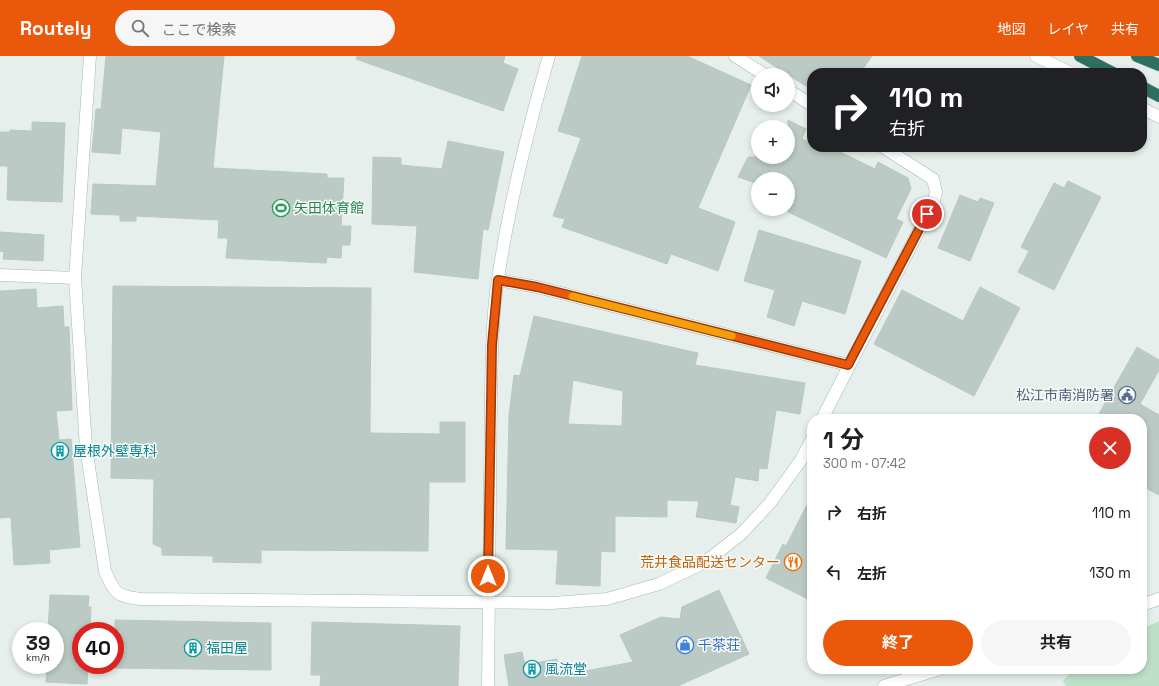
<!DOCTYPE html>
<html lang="ja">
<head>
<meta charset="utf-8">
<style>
  body { margin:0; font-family:"Space Grotesk","Noto Sans JP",sans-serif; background:#f6f6f6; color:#202124; height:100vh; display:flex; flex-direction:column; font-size:15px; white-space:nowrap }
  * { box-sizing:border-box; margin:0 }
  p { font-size:13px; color:#757577 }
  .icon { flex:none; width:22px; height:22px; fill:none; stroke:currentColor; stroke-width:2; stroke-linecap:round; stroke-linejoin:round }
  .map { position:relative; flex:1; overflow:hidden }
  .panel { position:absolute; left:807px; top:358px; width:340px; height:260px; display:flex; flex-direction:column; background:#fff; border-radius:16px; box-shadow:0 2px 6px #0003 }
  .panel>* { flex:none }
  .guide { position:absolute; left:807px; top:12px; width:340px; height:84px; border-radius:16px; box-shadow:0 2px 6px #0003; background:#202124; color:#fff; overflow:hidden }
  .buttons { position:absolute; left:751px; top:12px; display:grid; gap:8px }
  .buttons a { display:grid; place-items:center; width:44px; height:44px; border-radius:50%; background:#fff; box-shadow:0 2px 6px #0003; font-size:20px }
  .speed { position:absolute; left:12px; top:566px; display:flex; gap:8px; font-size:20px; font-weight:700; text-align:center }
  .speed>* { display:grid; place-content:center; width:52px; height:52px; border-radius:50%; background:#fff; box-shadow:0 2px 6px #0003; line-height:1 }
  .speed small { font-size:10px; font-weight:400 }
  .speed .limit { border:6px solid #d22; background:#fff; color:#111 }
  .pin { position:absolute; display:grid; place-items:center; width:34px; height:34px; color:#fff; margin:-17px; border:2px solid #fff; border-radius:50%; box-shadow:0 1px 4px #0007 }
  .me { position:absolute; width:44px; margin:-22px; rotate:0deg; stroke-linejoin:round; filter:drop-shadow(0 0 3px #0008) }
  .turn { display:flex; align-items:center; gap:14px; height:84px; padding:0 16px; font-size:18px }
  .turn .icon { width:52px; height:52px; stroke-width:2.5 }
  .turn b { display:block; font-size:28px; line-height:34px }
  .round { display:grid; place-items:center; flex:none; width:42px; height:42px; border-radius:21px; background:#f6f6f6 }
  .overview { display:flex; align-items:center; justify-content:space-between; height:68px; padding:0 16px }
  h1 { font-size:24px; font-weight:700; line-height:30px }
  .action { display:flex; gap:8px; margin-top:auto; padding:8px 16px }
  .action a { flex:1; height:46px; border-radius:24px; background:#ea580c; color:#fff; font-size:16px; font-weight:700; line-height:46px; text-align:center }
  .action a+a { background:#f6f6f6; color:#202124 }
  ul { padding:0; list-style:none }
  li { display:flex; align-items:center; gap:12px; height:60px; padding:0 16px }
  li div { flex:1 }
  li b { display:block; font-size:15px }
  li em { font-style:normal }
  header { display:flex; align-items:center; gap:24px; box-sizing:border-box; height:56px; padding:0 20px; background:#ea580c; color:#fff }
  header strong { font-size:19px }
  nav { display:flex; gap:22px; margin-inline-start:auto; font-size:14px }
  .search { width:280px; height:36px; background:#f6f6f6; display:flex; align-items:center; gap:10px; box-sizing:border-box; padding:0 14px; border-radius:22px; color:#757577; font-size:15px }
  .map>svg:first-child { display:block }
</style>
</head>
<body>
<header>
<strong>Routely</strong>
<div class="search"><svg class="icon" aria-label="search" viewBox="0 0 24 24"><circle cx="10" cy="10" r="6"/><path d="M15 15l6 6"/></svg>ここで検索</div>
<nav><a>地図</a><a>レイヤ</a><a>共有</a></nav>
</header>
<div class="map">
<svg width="1159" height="630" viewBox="0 0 1159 630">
  <rect width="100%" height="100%" fill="#e6efeb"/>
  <path fill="#bfe0c8" d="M1159 565V630H1066L1063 625 1073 613H1142V573Z"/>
  <path fill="#bbcac4" stroke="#b8c9c2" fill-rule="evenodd" d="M106 0H224L213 112 327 118V122H344L341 170H351L350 189H342L341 202 327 201 326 207 226 202 228 182H218L219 164 136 160V165H120V159L91 158 93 128 156 130 161 76 122 72 120 98 92 96 96 53H101Z
    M357 0H505L503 7 518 13 503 55 356 3Z
    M582 0H687L751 29 698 152 735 166 718 215 671 198 667 208 562 171 565 163 553 160 581 82 558 75Z
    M759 0H872L860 17H812V34Z
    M788 64 806 73 802 83 812 87V91H830L875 113 878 106 908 122 911 133 896 163 903 166 886 202 788 156V123H758V128L738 121 748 101H788Z
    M32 66 65 67 62 146 7 144 8 110H0V76H10V74L32 75Z
    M448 85 504 96 488 174 483 173 478 223 414 216 417 170 372 168 373 101 401 102V109L442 113Z
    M1068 125 1101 141 1054 234 1018 216 1029 195 1021 191 1054 127 1064 132Z
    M960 139 978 146 980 142 994 147 970 205 938 192Z
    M759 174 861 205 845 258 802 245 794 270 767 261 775 234 744 225Z
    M0 176 44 179 43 205 3 203 4 196 0 195Z
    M113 230 371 232 370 377 440 378V366H465V426H429L428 495 261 494V507L213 506V500L162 499V492L153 488 154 423 111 422Z
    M980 231 1020 252 974 340 874 288 902 234 963 265Z
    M36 233 37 252 63 250 64 271H69L72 354 56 355 59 384 71 383 80 491 49 494 50 507 14 509 11 461 0 462V235Z
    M534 260 698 297 695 309 805 327 800 358 776 354 767 413 759 412 758 425 735 421 730 449 739 451 736 467 696 461 699 445 667 444V461L615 460V496L601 495 600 530 556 528 558 494 506 493 509 359 514 319 520 320ZM573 324 623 335 622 370 568 368Z
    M1137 291 1159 304V314L1140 348 1159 359V439L1142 430V363H1096Z
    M812 439V545L766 522 783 488 786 490Z
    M719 534 749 598 678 630H509L504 599 522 596 525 609 557 603 559 620 633 606 620 579 661 561 680 563 682 551Z
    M50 539 89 540 88 551H91L90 575H81V609H88L87 628 46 626 47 609H55V575H48Z
    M115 564 271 567V614L115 612Z
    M312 566 460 570 458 630H320L321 619H311Z"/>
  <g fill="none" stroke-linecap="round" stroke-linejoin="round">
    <defs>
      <path id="minor" d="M90 0 75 222 86 392 105 515C115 538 116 540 141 543L552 547 607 543 659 528 705 506 740 479 770 447 801 404 812 383
        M735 0 765 19
        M1036 0 1071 17
        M788 34 812 49
        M1142 52 1159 61
        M0 219 75 222
        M498 224 537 231 848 309
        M822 363 934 145 936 136 933 123 883 91
        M1142 549 1159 543
        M488 630 491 335C492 298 492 259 498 223 509 147 528 73 549 0
        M884 630 940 613"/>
      <path id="highway" d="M1080 0 1113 17
        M1137 0 1159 9
        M1142 31 1159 40"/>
    </defs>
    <use href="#minor" stroke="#a8b8b2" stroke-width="13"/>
    <use href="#highway" stroke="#c2cac8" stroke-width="13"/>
    <use href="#minor" stroke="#fff" stroke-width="12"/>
    <use href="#highway" stroke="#2f6f62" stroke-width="12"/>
  </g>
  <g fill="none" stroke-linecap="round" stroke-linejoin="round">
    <defs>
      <path id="route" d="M488 520 492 289 498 224 537 231 848 309 927 158"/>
    </defs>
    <use href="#route" stroke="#983908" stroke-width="10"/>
    <use href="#route" stroke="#ea580c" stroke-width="7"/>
    <path stroke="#f59e0b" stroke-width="7" d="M572 240 732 280"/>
  </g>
  <defs>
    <symbol id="stadium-ring" viewBox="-11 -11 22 22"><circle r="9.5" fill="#f7fbf9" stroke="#2e9e5b" stroke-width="1.5"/><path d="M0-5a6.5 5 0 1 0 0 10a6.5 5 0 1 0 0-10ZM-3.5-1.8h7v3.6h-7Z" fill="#2e9e5b"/></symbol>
    <symbol id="civic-ring" viewBox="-11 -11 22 22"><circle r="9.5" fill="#f7fbf9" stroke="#5c6f8a" stroke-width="1.5"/><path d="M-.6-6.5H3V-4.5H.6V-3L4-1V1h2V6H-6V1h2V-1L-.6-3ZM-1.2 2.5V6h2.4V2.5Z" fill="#5c6f8a"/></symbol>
    <symbol id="building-ring" viewBox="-11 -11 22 22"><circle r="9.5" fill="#f7fbf9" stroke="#0f9aa8" stroke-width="1.5"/><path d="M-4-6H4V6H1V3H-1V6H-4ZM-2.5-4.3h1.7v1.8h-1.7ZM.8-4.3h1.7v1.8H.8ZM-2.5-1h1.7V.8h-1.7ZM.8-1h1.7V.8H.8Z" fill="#0f9aa8"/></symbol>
    <symbol id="restaurant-ring" viewBox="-11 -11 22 22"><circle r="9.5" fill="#f7fbf9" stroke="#e8710a" stroke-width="1.5"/><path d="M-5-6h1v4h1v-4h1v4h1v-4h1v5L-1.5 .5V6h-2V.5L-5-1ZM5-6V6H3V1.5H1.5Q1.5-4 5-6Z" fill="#e8710a"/></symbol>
    <symbol id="shop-ring" viewBox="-11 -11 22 22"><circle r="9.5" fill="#f7fbf9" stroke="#3f7fe0" stroke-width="1.5"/><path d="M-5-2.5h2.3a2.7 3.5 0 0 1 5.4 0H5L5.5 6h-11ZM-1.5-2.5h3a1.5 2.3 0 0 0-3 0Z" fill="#3f7fe0"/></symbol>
  </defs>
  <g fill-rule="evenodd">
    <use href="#stadium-ring" x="271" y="142" width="20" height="20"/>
    <use href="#civic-ring" x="1117" y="329" width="20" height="20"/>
    <use href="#building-ring" x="50" y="385" width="20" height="20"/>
    <use href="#restaurant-ring" x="783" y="496" width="20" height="20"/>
    <use href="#shop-ring" x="675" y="579" width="20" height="20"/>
    <use href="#building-ring" x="183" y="582" width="20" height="20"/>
    <use href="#building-ring" x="522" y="603" width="20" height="20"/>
  </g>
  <g text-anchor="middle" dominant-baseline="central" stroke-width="3" stroke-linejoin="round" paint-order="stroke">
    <g font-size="14" fill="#27864d" stroke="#f7fbf9" text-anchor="start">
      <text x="294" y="152">矢田体育館</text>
    </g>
    <g font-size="14" fill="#4e5e75" stroke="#f7fbf9" text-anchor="end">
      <text x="1114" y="339">松江市南消防署</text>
    </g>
    <g font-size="14" fill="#0d838f" stroke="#f7fbf9" text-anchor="start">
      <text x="73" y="395">屋根外壁専科</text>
      <text x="206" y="592">福田屋</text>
      <text x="545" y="613">風流堂</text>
    </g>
    <g font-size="14" fill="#c56008" stroke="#f7fbf9" text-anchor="end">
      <text x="780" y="506">荒井食品配送センター</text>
    </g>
    <g font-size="14" fill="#366cbe" stroke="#f7fbf9" text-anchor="start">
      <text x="698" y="589">千茶荘</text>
    </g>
  </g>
</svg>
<div class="buttons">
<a><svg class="icon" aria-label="sound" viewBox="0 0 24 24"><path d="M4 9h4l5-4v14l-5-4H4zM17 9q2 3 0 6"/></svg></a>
<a>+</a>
<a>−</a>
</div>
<div class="speed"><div>39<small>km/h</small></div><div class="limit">40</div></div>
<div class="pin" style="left:927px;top:158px;background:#d93025"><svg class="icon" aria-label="arrive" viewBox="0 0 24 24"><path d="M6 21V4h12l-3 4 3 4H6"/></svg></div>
<svg class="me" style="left:488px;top:520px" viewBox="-20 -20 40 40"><circle r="17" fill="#ea580c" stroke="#fff" stroke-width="3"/><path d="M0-11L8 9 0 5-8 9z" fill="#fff"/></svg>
<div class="guide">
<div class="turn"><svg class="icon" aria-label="right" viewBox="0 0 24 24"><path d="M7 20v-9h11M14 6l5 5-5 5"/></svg><div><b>110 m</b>右折</div></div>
</div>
<section class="panel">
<div class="overview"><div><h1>1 分</h1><p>300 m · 07:42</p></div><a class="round" style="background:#d93025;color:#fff"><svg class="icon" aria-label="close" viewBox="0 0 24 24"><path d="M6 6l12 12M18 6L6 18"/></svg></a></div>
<ul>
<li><svg class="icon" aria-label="right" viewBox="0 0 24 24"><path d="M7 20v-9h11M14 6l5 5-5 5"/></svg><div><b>右折</b></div><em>110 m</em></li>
<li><svg class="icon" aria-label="left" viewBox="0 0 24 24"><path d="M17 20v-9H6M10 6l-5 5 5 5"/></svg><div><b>左折</b></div><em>130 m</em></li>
</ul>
<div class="action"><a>終了</a><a>共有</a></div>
</section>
</div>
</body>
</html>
